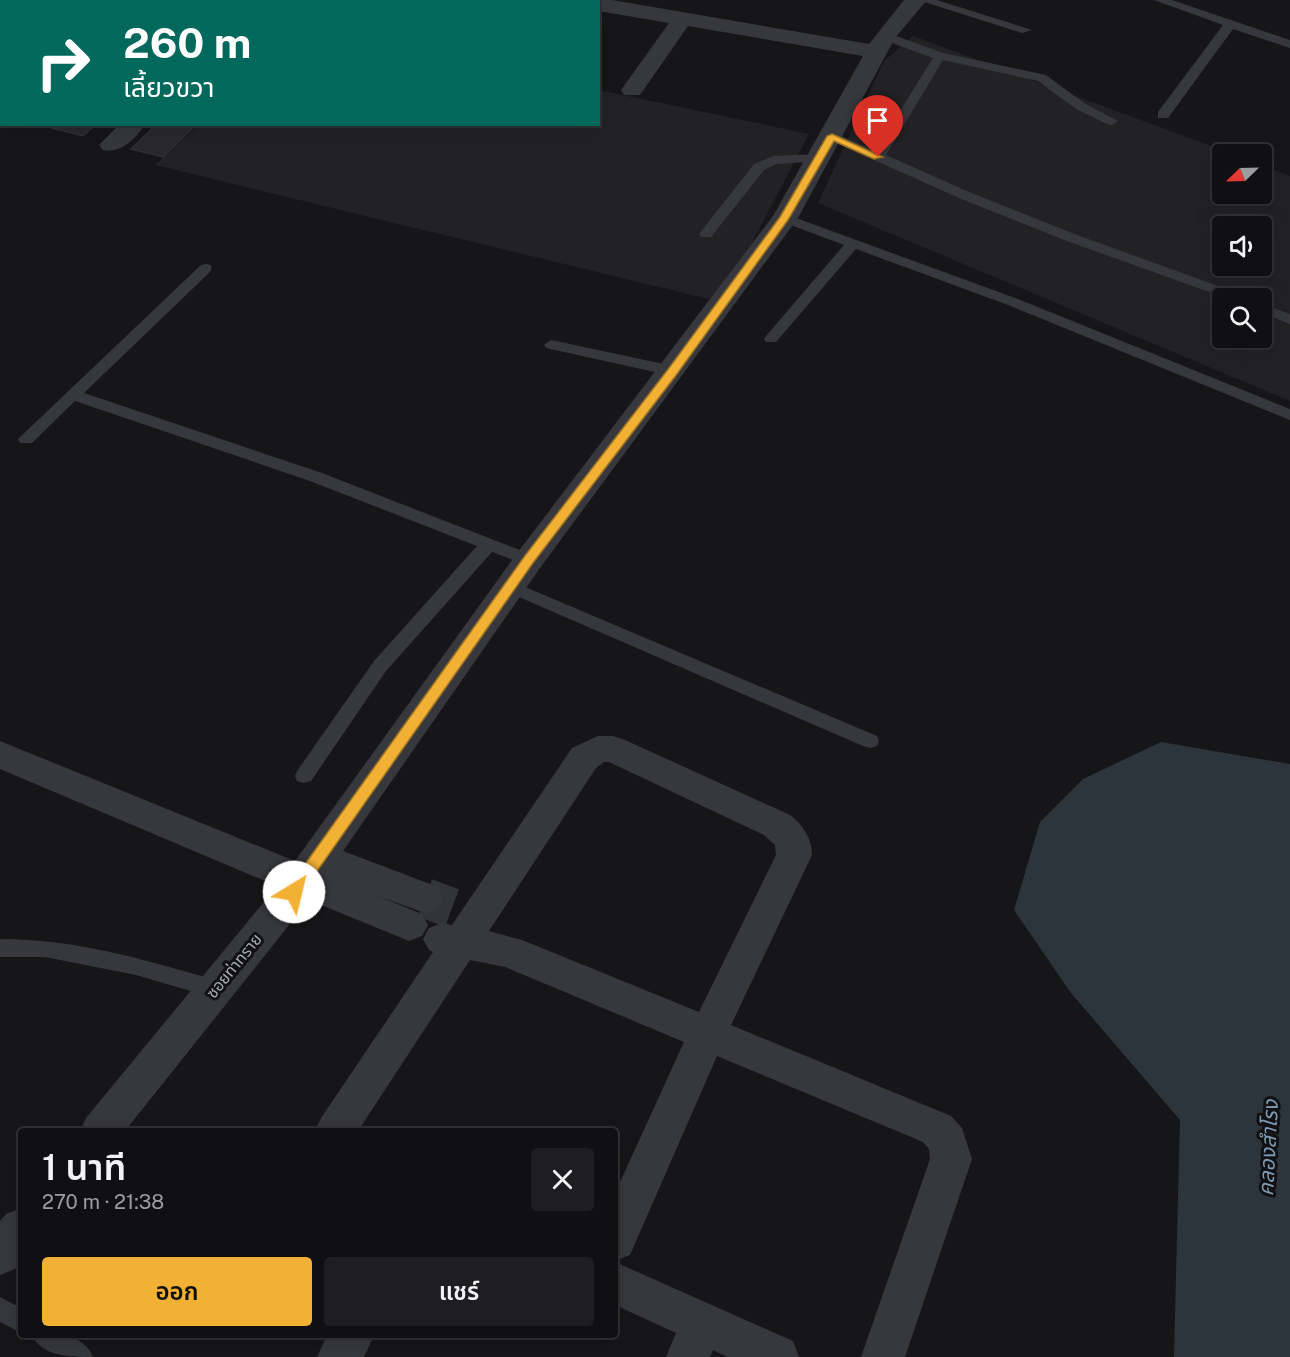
<!DOCTYPE html>
<html lang="th">
<head>
<meta charset="utf-8">
<style>
  body { margin:0; font-family:"Public Sans","Noto Sans Thai",sans-serif; background:#1e1e20; color:#f1f3f6; height:100vh; display:flex; flex-direction:column; font-size:22px; white-space:nowrap }
  * { box-sizing:border-box; margin:0 }
  p { font-size:20px; color:#9c9d9f }
  .icon { flex:none; width:33px; height:33px; fill:none; stroke:currentColor; stroke-width:2; stroke-linecap:round; stroke-linejoin:round }
  .map { position:relative; flex:1; overflow:hidden }
  .side { position:absolute; left:18px; top:1128px; width:600px; height:210px; display:flex; flex-direction:column; background:#101012; border-radius:6px; box-shadow:0 6px 24px #0002,0 0 0 2px #303032 }
  .side>* { flex:none }
  .banner { position:absolute; left:0px; top:0px; width:600px; height:126px; box-shadow:0 6px 24px #0002,0 0 0 2px #303032; background:#00695c; color:#fff; overflow:hidden }
  .needle { width:39px; rotate:247deg }
  .tools { position:absolute; left:1212px; top:144px; display:grid; gap:12px }
  .tools a { display:grid; place-items:center; width:60px; height:60px; border-radius:6px; background:#101012; box-shadow:0 6px 24px #0002,0 0 0 2px #303032; font-size:30px }
  .pin { position:absolute; display:grid; place-items:center; width:51px; height:51px; color:#fff; margin:-62px -26px; border-radius:50% 50% 50% 0; rotate:-45deg; box-shadow:0 0 6px #0007 }
  .pin .icon { rotate:45deg }
  .me { position:absolute; width:66px; margin:-33px; rotate:36deg; stroke-linejoin:round; filter:drop-shadow(0 0 4px #0008) }
  .turn { display:flex; align-items:center; gap:21px; height:126px; padding:0 24px; font-size:27px }
  .turn .icon { width:78px; height:78px; stroke-width:2.5 }
  .turn b { display:block; font-size:42px; line-height:51px }
  .round { display:grid; place-items:center; flex:none; width:63px; height:63px; border-radius:6px; background:#1e1e20 }
  .headline { display:flex; align-items:center; justify-content:space-between; height:102px; padding:0 24px }
  h1 { font-size:36px; font-weight:600; line-height:45px }
  .button { display:flex; gap:12px; margin-top:auto; padding:12px 24px }
  .button a { flex:1; height:69px; border-radius:6px; background:#f2b134; color:#111; font-size:24px; font-weight:600; line-height:69px; text-align:center }
  .button a+a { background:#1e1e20; color:#f1f3f6 }
  .map>svg:first-child { display:block }
</style>
</head>
<body>
<div class="map">
<svg width="1290" height="1357" viewBox="0 0 1290 1357">
  <rect width="100%" height="100%" fill="#161618"/>
  <path fill="#222225" fill-rule="evenodd" d="M913 36 1233 154H1222V194H1262V165L1290 176V401L818 203 884 61ZM1222 226H1262V266H1222ZM1222 298H1262V338H1222Z
    M599 90 809 134 721 302 155 165 199 125 598 124Z"/>
  <path fill="#2c353c" d="M1161 742 1290 764V1357H1174L1180 1120 1071 993 1014 910 1040 822 1083 779Z"/>
  <path fill="#29292c" stroke="#303034" stroke-width="1.5" d="M56 124H96L83 136 52 128Z
    M157 124H197L163 157 131 149Z"/>
  <g fill="none" stroke-linecap="round" stroke-linejoin="round">
    <path stroke="#333438" stroke-width="40" stroke-dasharray="40 20" stroke-linecap="butt" d="M425 898 452 908"/>
    <path fill="#37383d" fill-rule="evenodd" d="M918 0H937L1032 30 1022 33Z
      M1154 0H1172L1290 40V48L1233 29 1168 118H1158V112L1223 25Z
      M885 32 943 53 1046 75 1084 103 1118 121 1112 125 1107 124 1076 109 1038 81 943 60 886 155 969 192 1077 235 1243 295 1245 298H1226L1067 241 959 198 827 139V133L832 132 875 151 933 58 881 39 879 36Z
      M819 154 824 155V161L776 164 764 170 711 237H701L699 234 754 164 774 156Z
      M785 214 1018 299 1290 409V420L1008 305 856 249 776 342H766L764 339 766 336 844 245 780 221V215Z
      M206 264 211 265V271L84 393 322 473 535 556 537 560 529 566 492 552 386 671 311 781 304 783 297 781 295 776 297 771 374 661 477 546 310 481 75 401 32 443H20L18 439 201 265Z
      M1262 304 1290 314V324L1262 313Z
      M551 340 673 366 681 371 673 376 546 348 544 345Z
      M511 581 877 736 879 741 877 746 870 748 863 746 505 591 502 587Z
      M0 939C76 939 142 959 215 980L222 983 225 989 222 995 215 998 136 975 45 957H0Z
      M0 1297 21 1308V1333L0 1322Z
      M32 1335C54 1335 83 1332 93 1357 71 1357 42 1357 32 1335Z"/>
    <path fill="#37383d" fill-rule="evenodd" d="M117 0H139L116 2Z
      M419 0H441L419 2Z
      M538 0H560L538 2Z
      M590 0H612L869 44 904 0H927L895 38 798 218 540 568 343 851 438 887 443 898 438 909 425 913 378 896 422 914 428 925 422 936 409 941 309 900 125 1131H80L86 1118 277 886 0 769V741L295 861 518 552 773 216 863 56 688 26 640 95H624L621 90 669 23 598 11V2Z
      M0 19H2V33H0Z
      M2 95V110H0V96Z
      M120 124H145C136 139 120 154 103 150L99 145Z
      M598 736H613L625 740 790 815C803 825 812 838 812 855L731 1025 951 1116 962 1128 972 1159 905 1357H861L930 1159 929 1149 923 1142 717 1056 630 1255 615 1261V1193L684 1042 505 967 470 960 358 1131H315L321 1118 433 952 429 950 423 939 429 928 442 923 452 925 572 748ZM604 762H609L764 835 775 845 776 855 699 1012 522 940 489 931 596 768Z
      M21 1208V1261L15 1269 0 1275V1221L6 1214Z
      M615 1262 793 1341 799 1357H727L713 1350 710 1357H666L676 1333 615 1305Z
      M327 1335H374L364 1357H317Z"/>
  </g>
  <path fill="#f2b134" stroke="#9d7322" stroke-width="1.5" d="M832 134 883 157 874 159 834 141 788 220 677 374 533 563 299 897H288L286 892 288 888 524 557 669 368 780 217 827 136Z"/>
  <g text-anchor="middle" dominant-baseline="central" stroke-width="6" stroke-linejoin="round" paint-order="stroke">
    <g font-size="16" fill="#a8adb8" stroke="#111113">
      <text transform="translate(234 966) rotate(-51)">ซอยท่าทราย</text>
    </g>
    <g font-size="21" font-style="italic" fill="#7f9bb3" stroke="#111113">
      <text transform="translate(1268 1148) rotate(-87)">คลองสำโรง</text>
    </g>
  </g>
</svg>
<div class="tools">
<a><svg class="needle" viewBox="-14 -14 28 28"><path d="M0-13l5 13h-10z" fill="#e53935"/><path d="M0 13l5-13h-10z" fill="#9c9d9f"/></svg></a>
<a><svg class="icon" aria-label="sound" viewBox="0 0 24 24"><path d="M4 9h4l5-4v14l-5-4H4zM17 9q2 3 0 6"/></svg></a>
<a><svg class="icon" aria-label="search" viewBox="0 0 24 24"><circle cx="10" cy="10" r="6"/><path d="M15 15l6 6"/></svg></a>
</div>
<div class="pin" style="left:878px;top:157px;background:#d93025"><svg class="icon" aria-label="arrive" viewBox="0 0 24 24"><path d="M6 21V4h12l-3 4 3 4H6"/></svg></div>
<svg class="me" style="left:294px;top:892px" viewBox="-20 -20 40 40"><circle r="19" fill="#fff"/><path d="M0-13L10 11 0 6-10 11z" fill="#f2b134"/></svg>
<div class="banner">
<div class="turn"><svg class="icon" aria-label="right" viewBox="0 0 24 24"><path d="M7 20v-9h11M14 6l5 5-5 5"/></svg><div><b>260 m</b>เลี้ยวขวา</div></div>
</div>
<section class="side">
<div class="headline"><div><h1>1 นาที</h1><p>270 m · 21:38</p></div><a class="round"><svg class="icon" aria-label="close" viewBox="0 0 24 24"><path d="M6 6l12 12M18 6L6 18"/></svg></a></div>
<div class="button"><a>ออก</a><a>แชร์</a></div>
</section>
</div>
</body>
</html>
